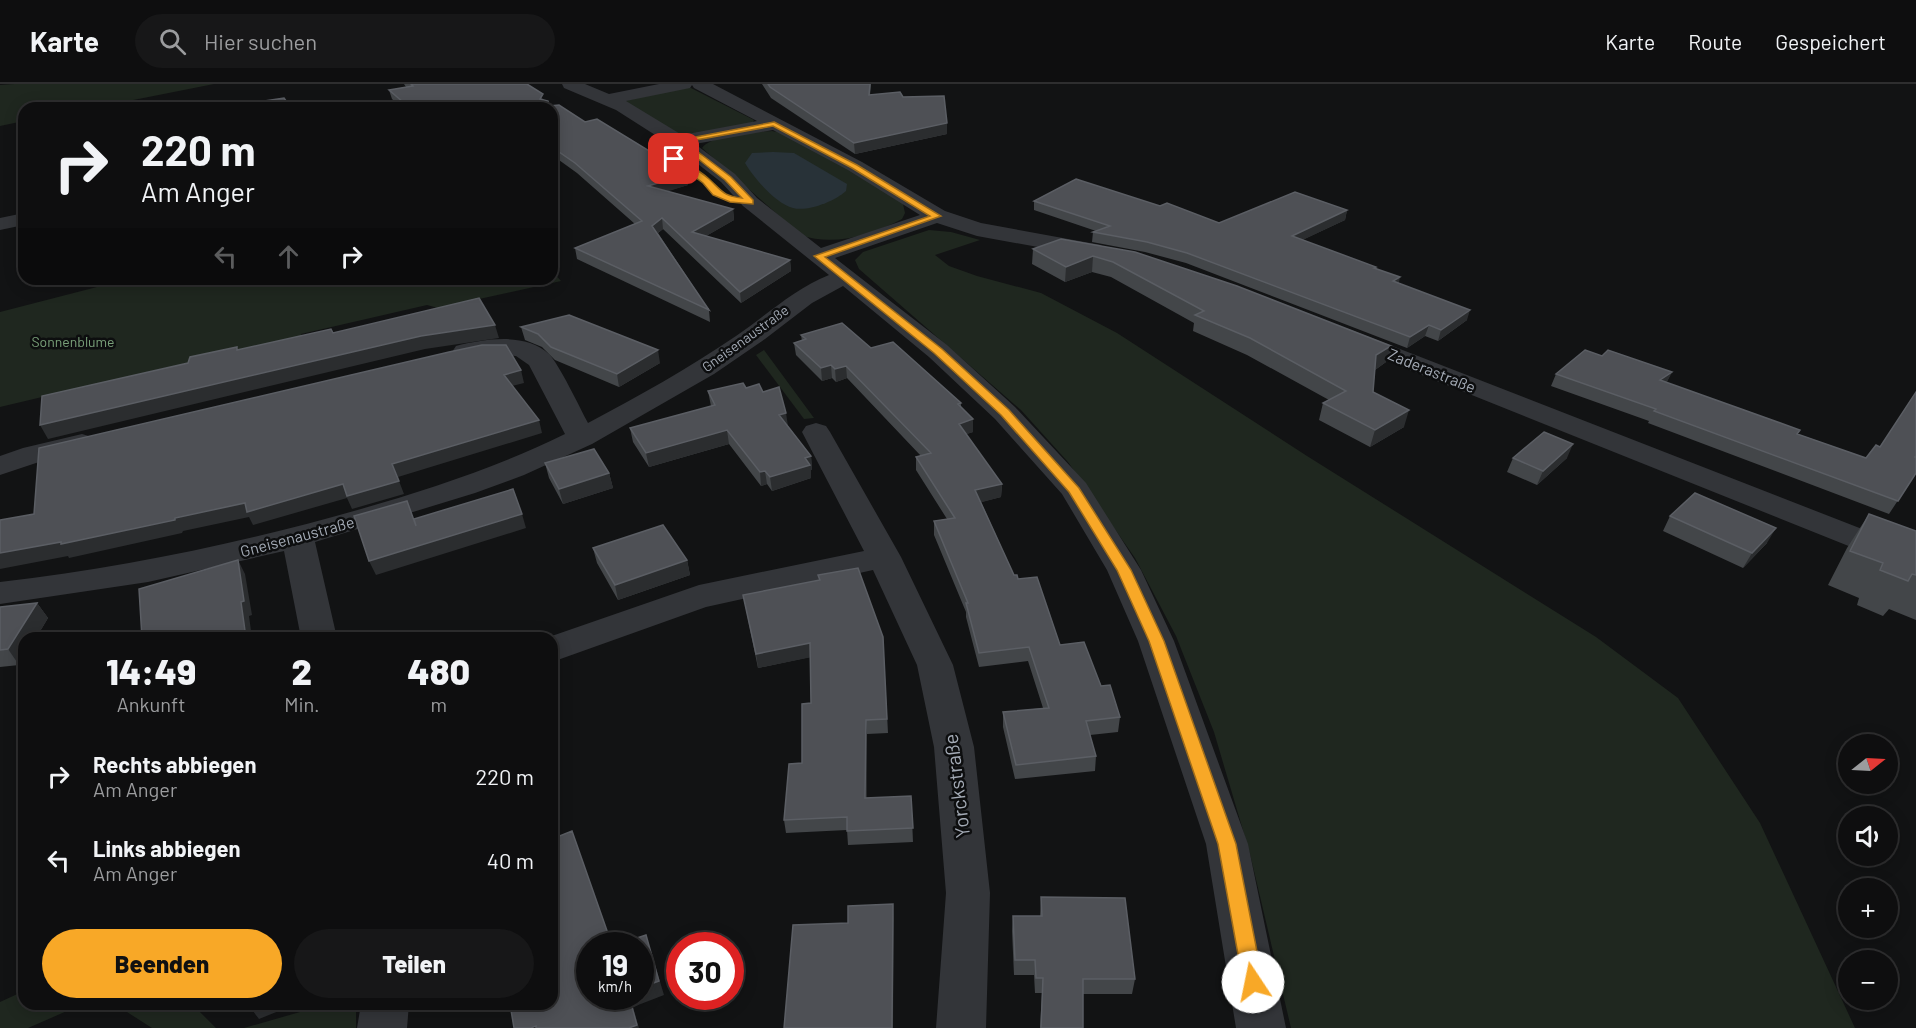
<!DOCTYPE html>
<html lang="de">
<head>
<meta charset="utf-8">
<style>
  body { margin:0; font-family:Barlow,sans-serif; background:#171718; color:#f1f3f6; height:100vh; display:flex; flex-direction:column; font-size:22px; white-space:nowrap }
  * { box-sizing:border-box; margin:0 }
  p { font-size:20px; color:#9b9c9e }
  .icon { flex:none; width:33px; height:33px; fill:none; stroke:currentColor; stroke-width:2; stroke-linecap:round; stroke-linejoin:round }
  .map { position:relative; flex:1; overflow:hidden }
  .side { position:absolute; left:18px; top:548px; width:540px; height:378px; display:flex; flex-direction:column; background:#0e0e0f; border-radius:18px; box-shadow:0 3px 15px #0003,0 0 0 2px #2e2e2f }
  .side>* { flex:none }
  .guide { position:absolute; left:18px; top:18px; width:540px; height:183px; border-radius:18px; box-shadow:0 3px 15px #0003,0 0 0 2px #2e2e2f; background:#0e0e0f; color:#f1f3f6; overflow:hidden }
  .needle { width:39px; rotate:72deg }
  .fabs { position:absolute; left:1838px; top:650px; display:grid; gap:12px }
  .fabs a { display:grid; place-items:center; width:60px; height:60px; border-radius:50%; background:#0e0e0f; box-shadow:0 3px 15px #0003,0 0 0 2px #2e2e2f; font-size:30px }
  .speed { position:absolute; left:576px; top:848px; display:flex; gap:12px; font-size:30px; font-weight:700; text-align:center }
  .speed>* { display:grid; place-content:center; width:78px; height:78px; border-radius:50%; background:#0e0e0f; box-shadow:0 3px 15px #0003,0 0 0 2px #2e2e2f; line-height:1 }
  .speed small { font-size:15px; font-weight:400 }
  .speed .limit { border:9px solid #d22; background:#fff; color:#111 }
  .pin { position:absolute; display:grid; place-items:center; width:51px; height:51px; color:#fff; margin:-26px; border-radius:12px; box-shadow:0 3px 9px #0006 }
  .me { position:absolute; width:66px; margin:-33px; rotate:349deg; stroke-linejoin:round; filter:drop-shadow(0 0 4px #0008) }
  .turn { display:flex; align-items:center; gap:21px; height:126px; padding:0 24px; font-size:27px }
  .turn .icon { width:78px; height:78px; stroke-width:2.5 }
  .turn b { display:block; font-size:42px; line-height:51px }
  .lanes { display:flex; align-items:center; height:57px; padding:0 24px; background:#0003; justify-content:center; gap:30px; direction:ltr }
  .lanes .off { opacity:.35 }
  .eta { display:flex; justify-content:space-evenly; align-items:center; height:102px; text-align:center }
  .eta b { font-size:36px; font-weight:800; line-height:42px }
  .button { display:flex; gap:12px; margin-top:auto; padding:12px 24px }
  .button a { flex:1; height:69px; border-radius:36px; background:#f8a827; color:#111; font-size:24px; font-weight:800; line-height:69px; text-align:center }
  .button a+a { background:#171718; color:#f1f3f6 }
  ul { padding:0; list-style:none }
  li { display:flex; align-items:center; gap:18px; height:84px; padding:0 24px }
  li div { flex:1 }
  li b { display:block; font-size:22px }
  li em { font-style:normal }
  header { display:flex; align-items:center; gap:36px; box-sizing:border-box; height:84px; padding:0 30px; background:#0e0e0f; border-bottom:2px solid #2e2e2f }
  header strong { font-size:28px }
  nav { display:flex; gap:33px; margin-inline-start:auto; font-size:21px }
  .search { width:420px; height:54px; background:#171718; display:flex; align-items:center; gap:15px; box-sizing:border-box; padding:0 21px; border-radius:33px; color:#9b9c9e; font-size:22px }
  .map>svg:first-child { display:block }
</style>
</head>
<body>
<header>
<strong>Karte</strong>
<div class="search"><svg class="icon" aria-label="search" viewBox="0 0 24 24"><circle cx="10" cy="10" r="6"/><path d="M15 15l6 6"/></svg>Hier suchen</div>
<nav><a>Karte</a><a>Route</a><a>Gespeichert</a></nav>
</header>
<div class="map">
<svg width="1916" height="944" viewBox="0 0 1916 944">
  <rect width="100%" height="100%" fill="#121314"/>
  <path fill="#1f271f" d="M14 0H214L93 24H24V37L0 42V1Z
    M689 3 754 36 752 40C729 45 695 57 672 47 655 39 639 27 624 17Z
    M772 47 787 50 894 111 903 120 905 129 902 135C872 151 833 163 801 151L702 64C711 51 756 48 772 47Z
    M929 146 951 148 980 156 935 171 949 182 977 192 1041 209 1117 249 1307 372 1596 553 1678 614 1760 739 1855 944H1291L1250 770 1214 648 1176 552 1135 474 1068 378 1021 326 859 185 855 176 863 168Z
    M552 187 561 197 438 224 427 221 301 250 303 254 160 285 0 323V228L128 195H552Z
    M764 266 814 334 804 335 756 271Z
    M24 907V920H83L28 944H0V918Z
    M99 920H192L216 944H152L116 921Z
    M328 920H356V944H244Z"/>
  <path fill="#283238" d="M773 68 794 69 847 100 846 107C835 117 808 128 793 124 775 119 754 94 745 79L752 69Z"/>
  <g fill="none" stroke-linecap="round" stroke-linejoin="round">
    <path fill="#333539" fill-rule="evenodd" d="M562 0H585L609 10 659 0H713L862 78 945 127 981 139 1101 161 1104 166 1101 171 1093 173 977 152 937 139 835 174 947 261 1015 323 1086 399 1141 486 1174 557 1248 760 1286 944H1236L1206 760 1138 557 1107 486 1062 410 995 335 929 273 843 202 812 219 765 255 714 290 592 360 524 391 475 409 315 458 337 554H301L284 467 148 498 0 520V498C123 484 242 459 361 425 430 405 500 382 565 350L529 281 516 272 498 271 465 276 456 274 452 268 456 262C485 255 525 248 549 270 559 280 580 324 588 339 639 312 689 284 736 252 767 231 794 205 829 191L743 122 721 98 685 70 616 26 564 4ZM692 1 694 4 757 37 682 51 626 17 690 4ZM773 46 848 86 920 131 821 164 757 114 735 90 695 60Z
      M24 129V141L0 146V134Z
      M1346 244 1916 466V489L1337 257 1333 252 1337 247Z
      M816 339 826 342 830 348 901 473 953 581 974 663 990 809 986 944H936L946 809 934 663 917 581 873 486 706 523 552 578V554H546L699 501 864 467 802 348 806 342Z
      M82 350 92 353 97 359 92 365 42 377 0 391V372L23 364Z
      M361 920H409L407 944H357Z"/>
  </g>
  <path fill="#434649" d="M404 0H527L544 16 549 22 585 38 687 90 688 101 667 107 733 125 734 136 706 152 790 176 791 187 741 219 663 145 658 149 709 226 710 238 577 175 575 164 635 140 577 89 552 71V24H402L392 15 389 6 406 3Z
    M762 0H871L870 11 903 13 947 50 855 70 771 14Z
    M1034 117 1160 122 1219 139 1347 126 1345 136 1302 156 1376 183 1375 184 1399 199 1467 236 1438 257 1425 252 1407 264 1186 179 1145 168 1092 158 1093 148 1096 147 1034 126Z
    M1061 155 1386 278 1375 286 1373 308 1404 343 1370 363 1319 336 1323 319 1329 316 1247 271 1193 247 1194 239 1111 193 1092 188 1065 198 1032 180 1033 165Z
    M521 243 660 279 619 303 555 276 542 263 525 256Z
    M801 251 871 264 961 319V323L973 348 966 350 1002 400 1001 413 981 418 1014 491 1018 495 1060 561 1101 602 1120 633 1118 648 1090 651 1096 672 1095 687 1015 695 1003 643V628L1043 624 1028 577 979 583 966 533V528L934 451V437L947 435 916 386V373L921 372 847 294 836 298 832 294 822 297 796 271 794 259 802 257Z
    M1602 272 1672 288 1666 299 1798 350 1866 374H1916V389L1889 430 1648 339 1649 337 1551 302 1556 290Z
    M746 304 788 342 811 372 812 386H811V394L772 407 767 400 761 402 729 360 649 383 633 358 630 344 711 322 708 307Z
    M1513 374H1567L1537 401 1507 388Z
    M545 379 609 389 613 404 563 420 549 394Z
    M1869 430 1916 447V536L1889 525 1883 532 1857 521 1859 514 1828 501 1847 464Z
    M1670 432 1767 459 1743 484 1663 447Z
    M593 464 687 476 690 491 618 516 597 479Z
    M818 491 883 553 888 649 867 650V714L911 712 913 758 848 761 847 746 786 749 784 736 802 679 811 619 810 573 758 584 743 511 819 496Z
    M37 519 48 534 36 554H24V573L19 581 0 583V523Z
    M1041 813 1135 895 1132 910H1083V944H1040L1042 909H1035L1034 891H1014L1012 847 1013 832H1040Z"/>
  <path fill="#2b2d2f" d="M947 39V50L855 70 854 59Z
    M687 90 688 101 650 113 648 102Z
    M733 125 734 136 694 159 692 148Z
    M1347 126 1345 136 1290 162 1292 152Z
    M662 134 663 145 654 152 652 142Z
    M1093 172 1092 188 1065 198 1066 183Z
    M790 176 791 187 741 219 740 208Z
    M1400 193 1398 204 1393 197Z
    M1470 226 1467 236 1438 257 1441 246Z
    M495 241 499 254 425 265 48 355 40 341 421 252Z
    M1429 241 1425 252 1407 264 1410 253Z
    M1391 262 1386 278 1372 288 1376 271Z
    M658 266 660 279 619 303 617 290Z
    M831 281 832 294 822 297 821 284Z
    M846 282 847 294 836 298 835 285Z
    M521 286 524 299 508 303 504 291Z
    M1672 288 1666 300 1660 296Z
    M1409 326 1404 343 1370 363 1375 346Z
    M786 329 788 342 779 331Z
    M973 335V348L959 353V340Z
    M539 336 542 349 398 393 392 380Z
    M727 346 729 360 649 383 646 369Z
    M1573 360 1567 374 1537 401 1543 387Z
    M811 372 812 386H811V394L772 407 770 393 805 374Z
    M765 387 767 400 761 402 760 388Z
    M609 389 613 404 563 420 559 405Z
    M399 397 404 410 352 425 347 414 253 441 249 433 183 447 182 449 69 474 68 472 0 485V469L245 419 343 400Z
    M1002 400 1001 413 975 420V406Z
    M522 430 526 444 376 491 369 477Z
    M1776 444 1767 459 1743 484 1752 469Z
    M238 476 245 490 252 531 249 532 252 554H246L241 518Z
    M687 476 690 491 618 516 615 501Z
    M37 519 48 534 36 554H24V573L19 581 8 565Z
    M810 559 812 573 758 584 756 570Z
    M866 636 867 650V728L865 714Z
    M893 820 894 835 893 944H892Z
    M646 851 664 911 633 923 639 944H629V912H640Z
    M255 920H296L259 935 249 922Z"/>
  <path fill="#4e5055" stroke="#5b5e64" stroke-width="1.5" d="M411 0H527L543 10 540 15 548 17 549 22 559 21 585 38 597 35 687 90 648 102 733 125 692 148 790 176 740 208 662 134 652 142 709 226 575 164 642 137 575 79 552 63V24H410L389 6 413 2Z
    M768 0H870L869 11 900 8 903 13 944 12 947 39 854 59 770 3Z
    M284 14 291 24 223 23Z
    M1076 95 1160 122 1167 119 1219 139 1295 108 1347 126 1292 152 1376 183 1374 184 1400 193 1393 197 1470 226 1441 246 1429 241 1410 253 1187 169 1147 158 1093 148 1110 142 1034 117Z
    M1061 155 1135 168 1237 202 1391 262 1376 271 1373 308 1409 326 1375 346 1323 319 1346 307 1250 254 1195 231 1204 227 1113 178 1093 172 1066 183 1033 165Z
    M479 214 495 241 421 252 40 341 42 312 188 279 190 273 237 263V266L331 245 333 249Z
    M569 231 658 266 617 290 551 263 538 250 521 243Z
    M842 239 871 264 893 258 961 319 958 320 973 335 959 340 1002 400 975 406 1014 491H1017L1018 495 1037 493 1060 561 1084 558 1101 602 1110 601 1120 633 1086 637 1096 672 1016 681 1003 628 1049 624 1029 563 979 569 966 519H968L934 437 955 434 916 373 931 369 846 282 835 285 831 281 821 284 794 259 806 255 801 251Z
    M482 261H506L521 286 504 291 539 336 392 380 399 397 347 412 343 400 247 428 245 419 175 434V436L61 460V458L0 469V436L34 430 39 364 449 268Z
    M1585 266 1602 272 1608 266 1672 288 1660 296 1800 346 1797 350 1866 374 1876 361 1880 363 1916 308V372L1915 373 1916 374V389L1898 417 1654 327 1656 325 1556 290Z
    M743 299 746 304 759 300 763 308 779 303 786 329 779 331 811 372 805 374 810 381 770 393 765 387 760 388 727 346 646 369 630 344 715 321 708 307Z
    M1544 348 1573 360 1543 387 1513 374Z
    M594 365 609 389 559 405 545 379Z
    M513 405 522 430 369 477 354 432 407 417 416 442 414 435Z
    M1695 409 1776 444 1752 469 1670 432Z
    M1869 430 1916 447V491L1912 490 1908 497 1880 486 1883 479 1850 467Z
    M663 441 687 476 615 501 593 464Z
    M238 476 244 517 241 518 246 554H142L139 505Z
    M858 484 883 553 887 635 866 636 865 714 911 712 913 744 847 747V733L784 736 789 680 802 679V620L811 619 810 559 756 570 743 511 820 496 818 491Z
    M37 519 8 565 0 566V523Z
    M572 747 612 861H590V912H629L637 941 629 944H536V942L531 944H514L510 920H552V755Z
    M1041 813 1125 814 1135 895H1083V944H1041L1043 894H1036L1035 876H1015L1013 832H1042Z
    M893 820 892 944H784L793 841 848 839V822Z
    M646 851 659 897 640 904V861H616Z"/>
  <path fill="#f8a827" stroke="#a16d19" stroke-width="1.5" d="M774 38 857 81 941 132 825 173 942 265 1009 326 1079 404 1131 486 1164 557 1236 760 1263 898 1260 904 1253 907 1246 904 1243 898 1218 760 1149 557 1117 486 1069 408 1001 331 934 269 814 172 930 132 852 84 773 42 685 58 731 93 753 116V120L730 118 713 111 703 99 670 75 677 73C688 80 700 87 709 95 722 107 723 112 742 114L725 96 675 57Z"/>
  <g text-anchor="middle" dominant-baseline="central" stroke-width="5" stroke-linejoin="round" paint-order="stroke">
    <g font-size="14" fill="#a3aab5" stroke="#0d0e0f">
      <text transform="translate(745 254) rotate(-36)">Gneisenaustraße</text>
    </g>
    <g font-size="14" fill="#7aa17a" stroke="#0d0e0f">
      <text x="73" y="257">Sonnenblume</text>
    </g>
    <g font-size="16" fill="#a3aab5" stroke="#0d0e0f">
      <text transform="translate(1432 286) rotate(22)">Zaderastraße</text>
      <text transform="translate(297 452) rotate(-15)">Gneisenaustraße</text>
    </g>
    <g font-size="20" fill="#a3aab5" stroke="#0d0e0f">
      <text transform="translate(956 702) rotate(-97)">Yorckstraße</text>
    </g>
  </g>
</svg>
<div class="fabs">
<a><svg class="needle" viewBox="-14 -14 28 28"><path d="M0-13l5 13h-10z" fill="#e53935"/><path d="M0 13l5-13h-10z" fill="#9b9c9e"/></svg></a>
<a><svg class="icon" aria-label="sound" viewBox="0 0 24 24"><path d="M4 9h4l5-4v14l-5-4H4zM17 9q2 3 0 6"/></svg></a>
<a>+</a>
<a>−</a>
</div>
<div class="speed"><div>19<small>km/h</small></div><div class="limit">30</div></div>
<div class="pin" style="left:674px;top:75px;background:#d93025"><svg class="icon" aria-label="arrive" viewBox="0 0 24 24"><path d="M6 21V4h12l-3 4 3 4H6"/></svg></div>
<svg class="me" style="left:1253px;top:898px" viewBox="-20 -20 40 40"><circle r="19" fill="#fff"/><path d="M0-13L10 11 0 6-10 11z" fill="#f8a827"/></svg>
<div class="guide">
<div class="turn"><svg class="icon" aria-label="right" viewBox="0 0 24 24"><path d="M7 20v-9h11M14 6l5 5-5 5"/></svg><div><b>220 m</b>Am Anger</div></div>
<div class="lanes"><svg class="icon off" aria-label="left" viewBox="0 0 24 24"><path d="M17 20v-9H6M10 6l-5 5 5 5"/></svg><svg class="icon off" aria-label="ahead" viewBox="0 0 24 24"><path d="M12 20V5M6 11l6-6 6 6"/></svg><svg class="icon" aria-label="right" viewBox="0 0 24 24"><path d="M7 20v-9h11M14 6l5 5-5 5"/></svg></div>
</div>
<section class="side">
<div class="eta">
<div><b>14:49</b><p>Ankunft</p></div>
<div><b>2</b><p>Min.</p></div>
<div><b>480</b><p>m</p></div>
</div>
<ul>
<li><svg class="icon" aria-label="right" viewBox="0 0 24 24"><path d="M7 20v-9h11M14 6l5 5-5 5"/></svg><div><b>Rechts abbiegen</b><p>Am Anger</p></div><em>220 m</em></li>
<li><svg class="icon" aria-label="left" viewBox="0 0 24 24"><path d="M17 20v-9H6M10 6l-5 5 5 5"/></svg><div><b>Links abbiegen</b><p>Am Anger</p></div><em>40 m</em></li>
</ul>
<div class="button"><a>Beenden</a><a>Teilen</a></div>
</section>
</div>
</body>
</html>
